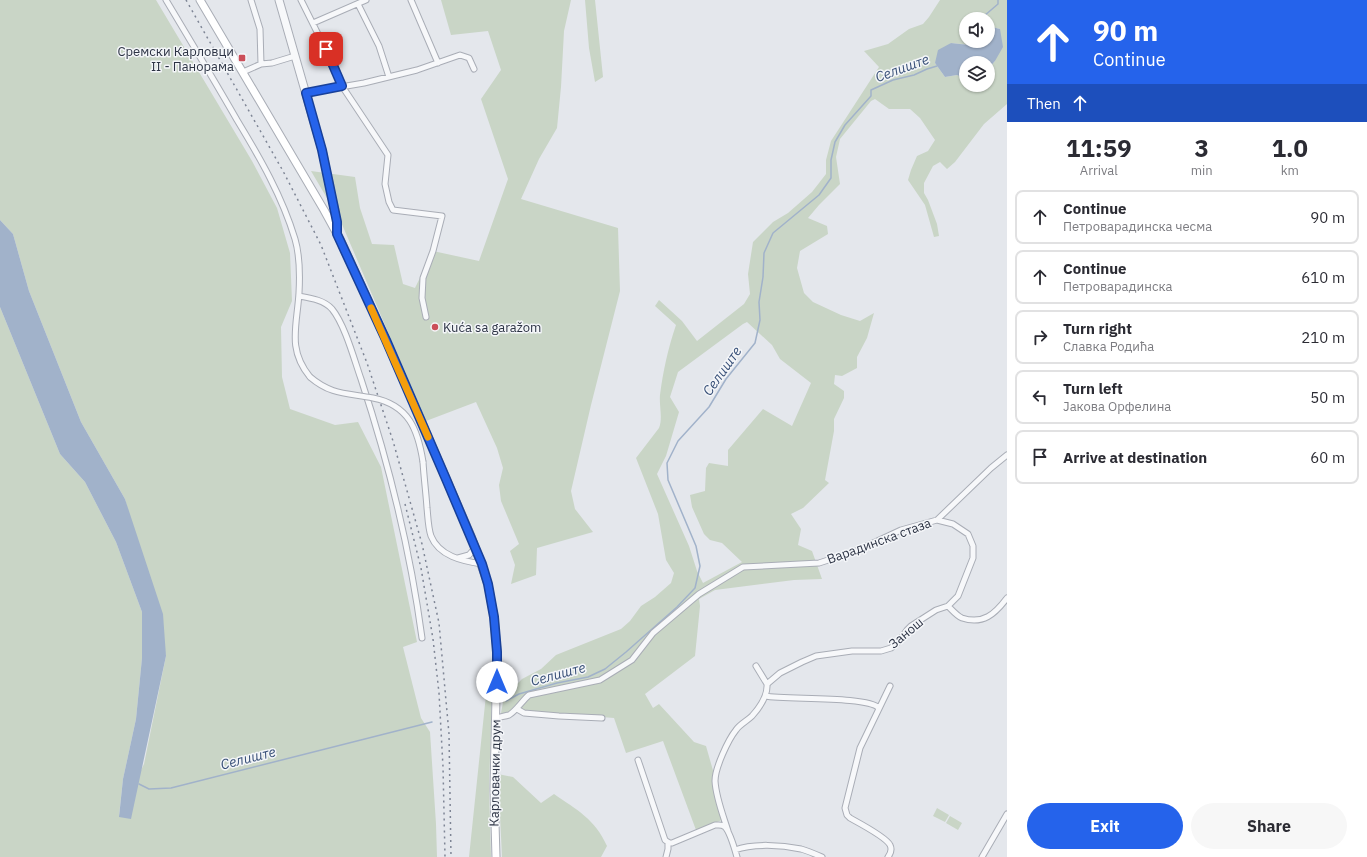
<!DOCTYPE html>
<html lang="en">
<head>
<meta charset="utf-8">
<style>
  body { margin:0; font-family:"IBM Plex Sans",sans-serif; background:#f7f7f7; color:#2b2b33; height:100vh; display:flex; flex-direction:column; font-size:15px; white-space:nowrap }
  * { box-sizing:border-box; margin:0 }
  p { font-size:13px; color:#7c7c81 }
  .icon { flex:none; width:22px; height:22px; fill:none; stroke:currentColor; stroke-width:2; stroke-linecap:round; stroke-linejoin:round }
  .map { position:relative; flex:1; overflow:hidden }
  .drawer { display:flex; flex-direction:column; background:#fff; width:360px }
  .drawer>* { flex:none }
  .hud { background:#2563eb; color:#fff; overflow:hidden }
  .fabs { position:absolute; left:959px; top:12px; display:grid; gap:8px }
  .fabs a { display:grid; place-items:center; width:36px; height:36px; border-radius:50%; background:#fff; box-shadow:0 1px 3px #0004; font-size:20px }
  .pin { position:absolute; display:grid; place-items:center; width:34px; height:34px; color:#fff; margin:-17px; border-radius:8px; box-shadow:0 2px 6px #0006 }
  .me { position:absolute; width:44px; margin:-22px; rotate:0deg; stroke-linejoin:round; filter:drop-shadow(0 0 3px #0008) }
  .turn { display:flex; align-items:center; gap:14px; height:84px; padding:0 20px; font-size:18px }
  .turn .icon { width:52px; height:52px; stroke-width:2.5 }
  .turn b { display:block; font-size:28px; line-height:34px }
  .then { display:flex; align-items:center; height:38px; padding:0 20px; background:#0003; gap:8px; font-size:15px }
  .eta { display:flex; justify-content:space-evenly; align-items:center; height:68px; text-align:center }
  .eta b { font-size:24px; font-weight:800; line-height:28px }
  .action { display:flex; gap:8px; margin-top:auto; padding:8px 20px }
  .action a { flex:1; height:46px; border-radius:24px; background:#2563eb; color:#fff; font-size:16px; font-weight:800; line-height:46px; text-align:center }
  .action a+a { background:#f7f7f7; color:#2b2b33 }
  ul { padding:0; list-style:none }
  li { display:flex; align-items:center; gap:12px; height:54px; margin:0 8px 6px; padding:0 12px; border:2px solid #e1e1e2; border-radius:8px }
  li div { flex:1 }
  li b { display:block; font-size:15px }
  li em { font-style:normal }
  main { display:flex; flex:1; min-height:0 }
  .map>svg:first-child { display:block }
</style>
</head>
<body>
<main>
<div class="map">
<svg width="1007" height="857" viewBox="0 0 1007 857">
  <rect width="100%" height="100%" fill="#e4e7ec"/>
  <path fill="#c9d5c6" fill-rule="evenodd" d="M0 0H156L252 161 277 208 290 253 292 301 281 327 282 377 290 409 335 425 358 422 381 467 417 642 403 647 421 718 430 732 436 824 437 857H0V307L60 454 85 482 116 542 142 612V658L136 719 123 779 119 816 144 764 166 656 125 499 81 422 29 291 13 234 0 220Z
    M441 0H571L564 31 561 87 557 128 539 159 521 199 618 228 620 291 591 405 571 491 575 509 593 532 537 548 536 575 511 584 515 565 510 551 519 544 501 501 499 485 503 468 497 448 476 402 426 421 341 222 311 171 355 177 360 208 372 244 394 245 403 284 415 288 433 251 479 261 508 179 481 99 501 70 488 31 451 35Z
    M585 0H595L603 77 595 82 589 48Z
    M940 0H1007V104L984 124 955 162 947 169 940 162 933 166 924 183V193L928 200 937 224 939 236 934 237 925 205 908 180 911 170 917 156 928 151 935 140 920 118 910 109H889L875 99 871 101 840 139 836 157 840 184 819 205 808 218 827 226 828 234 800 251 797 268 804 293 813 302 841 315 860 321 874 313 867 338 857 357V368L842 376 835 375 834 384 844 391V398L834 419V431L825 480 829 483 803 508 791 514 801 529 798 545 812 551 822 579 794 580 715 590 699 599 700 606 695 656 645 694 653 708 659 704 694 742 706 746 714 774 722 820 696 830 663 741 626 753 614 718 539 712 501 713 504 697 522 679 541 669 556 655 621 629 630 621 641 606 655 597 671 583 674 573 666 560 658 514 636 458 659 428C663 418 659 406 660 395 663 372 668 348 676 325L655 306 659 300 682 321 697 341 744 304 750 294 748 274 753 242 773 222 788 213 812 192 826 174V160L831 141 879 67 864 51 888 44 909 29 923 24 929 17ZM966 19H988V26L1000 29 995 61 988 69V85H966V79L957 75 945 77 935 63 951 43 969 45 970 41H966V39H963L961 35 966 31ZM747 322 772 345 780 359 811 383 792 426 763 409 728 450V466L709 463 706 468 705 491 690 495 692 507 704 534 710 540 722 543 742 562 703 583 697 571 689 546 657 474 666 456 679 412 670 397 678 372 743 324Z
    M492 693 489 789 491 857H469L486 695Z
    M498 774 513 777 541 803 554 794C577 810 595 819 607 846L601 857H502Z
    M937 808 949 815 945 822 933 816Z
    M950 816 962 823 958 830 946 823Z"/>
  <path fill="#a1b2ca" d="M988 26 1000 29 1003 47 995 61 988 69V63H966V79L957 75 945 77 935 63 938 50 951 43 969 45 970 41H988Z
    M0 220 13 234 29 291 81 422 125 499 163 614 166 656 131 819 119 817 123 779 136 719 142 658V612L116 542 85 482 60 454 0 307Z"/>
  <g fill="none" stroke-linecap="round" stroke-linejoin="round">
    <path stroke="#a1b2ca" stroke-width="1.5" d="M984 19V16L998 4V0
      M506 701 519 694 557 683 588 677 605 669 626 652 677 607 695 588 700 566 696 546 668 480 667 463 678 441 709 407 726 379 755 343 760 320 759 302 763 277 764 253 773 233 819 195 831 178V160L835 142 845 125 871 96V90L893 80 914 75 927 69 937 66
      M139 784 149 789 171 788 432 722"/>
    <defs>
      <path id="minor" d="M166 0C190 40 214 80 237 120 260 158 282 196 295 239 300 256 300 275 299 293 297 326 287 349 310 377
        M301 0 332 62 342 86 388 155 385 184 389 202 393 210 442 216 433 251 423 278 422 298 426 317
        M411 0 438 63
        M358 4 379 46 389 77
        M313 23 366 0
        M261 64 272 63 295 56
        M243 72 261 64 260 29 251 0
        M306 93 364 83 417 70 460 55 469 58 474 69
        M299 296C310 298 324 300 332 309 345 325 354 359 361 379 389 464 410 548 422 638
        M423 462C424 478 426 493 427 508 428 517 428 527 431 536 439 556 462 561 482 564
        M937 520 991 468 1007 455
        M458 558 469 555 475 548
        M948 606C952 610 957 616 962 618 983 625 995 614 1007 598
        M756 666 767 684
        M765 696C786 700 867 696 879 708
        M517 709 524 713 559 716 602 718
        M496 718C500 717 505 716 509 715 516 711 522 701 529 695L600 680 632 660 653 633 699 594 743 567 819 563 856 551 901 530 937 520 953 524 968 534 973 546V558L958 596 948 606 936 610 911 626 907 630 899 641 891 648 881 651H852L816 656 802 662 780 673 767 684C768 696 760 707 752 716 747 721 740 724 736 730 728 740 715 768 715 781 716 798 723 815 728 831
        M638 760 665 840 669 843H672L715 825C719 825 722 824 725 827 730 832 735 850 737 857
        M735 850C753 843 782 845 801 849 808 851 815 854 822 857
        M666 857 668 849V842
        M888 857C891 853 892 849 890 845 886 837 859 823 850 818L847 815 845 808 860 748 890 686
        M982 857 1007 814"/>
      <path id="tertiary" d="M279 0 322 150 337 222V233"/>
      <path id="secondary" d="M200 0 324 210 341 241 386 340 471 536 488 584 494 617 497 651 494 789 496 857"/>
    </defs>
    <use href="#minor" stroke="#a9adb6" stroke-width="7"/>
    <use href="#tertiary" stroke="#a9adb6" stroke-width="9"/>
    <use href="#secondary" stroke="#a9adb6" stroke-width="9"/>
    <use href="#minor" stroke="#f7f8fa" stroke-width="5"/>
    <use href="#tertiary" stroke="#f7f8fa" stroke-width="7"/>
    <use href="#secondary" stroke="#fff" stroke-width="7"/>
    <path stroke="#7e8595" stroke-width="1.5" stroke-dasharray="2 4" stroke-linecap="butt" d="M186 0 283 171 321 245 367 363 393 441 422 544 439 623 449 734 451 857
      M405 504 421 568 433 639 439 693 443 767 445 857"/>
    <defs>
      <path id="minor-bridge" d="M310 377C331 395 347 393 373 398 409 405 418 430 423 462"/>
    </defs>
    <use href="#minor-bridge" stroke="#a9adb6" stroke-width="7" stroke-linecap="butt"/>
    <use href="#minor-bridge" stroke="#f7f8fa" stroke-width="5"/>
  </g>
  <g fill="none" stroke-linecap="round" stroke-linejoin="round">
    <defs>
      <path id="route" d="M326 49 342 86 306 93 322 150 337 222V234L386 340 446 479 482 564 488 584 494 617 497 652V682"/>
    </defs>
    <use href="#route" stroke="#184099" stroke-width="10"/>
    <use href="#route" stroke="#2563eb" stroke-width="7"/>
    <path stroke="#f59e0b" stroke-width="7" d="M371 308 428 437"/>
  </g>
  <g fill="#cb4e59" stroke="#f4f6f9" stroke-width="1.5">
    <rect x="238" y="54" width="8" height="8" rx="2"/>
    <circle cx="435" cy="327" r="4"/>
  </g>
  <g text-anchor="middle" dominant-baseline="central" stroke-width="3" stroke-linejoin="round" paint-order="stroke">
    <g font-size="13" fill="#2c3344" stroke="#f4f6f9" text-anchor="end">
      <text x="234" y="51">Сремски Карловци<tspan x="234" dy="15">II - Панорама</tspan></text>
      <text x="443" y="327" text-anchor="start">Kuća sa garažom</text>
    </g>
    <g font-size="13" fill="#2c3344" stroke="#f4f6f9">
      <text transform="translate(879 541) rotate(-20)">Варадинска стаза</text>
      <text transform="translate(906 633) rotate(-40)">Занош</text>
      <text transform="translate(495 773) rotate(-89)">Карловачки друм</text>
    </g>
    <g font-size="14" font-style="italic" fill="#374f77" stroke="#f4f6f9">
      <text transform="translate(902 68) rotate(-20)">Селиште</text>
      <text transform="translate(722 371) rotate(-55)">Селиште</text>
      <text transform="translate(558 674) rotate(-15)">Селиште</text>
      <text transform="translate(248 758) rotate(-14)">Селиште</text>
    </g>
  </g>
</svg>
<div class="fabs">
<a><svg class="icon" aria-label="sound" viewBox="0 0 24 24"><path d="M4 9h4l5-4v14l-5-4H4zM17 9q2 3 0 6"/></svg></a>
<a><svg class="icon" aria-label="layers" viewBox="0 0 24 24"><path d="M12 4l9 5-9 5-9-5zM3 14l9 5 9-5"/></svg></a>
</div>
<div class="pin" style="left:326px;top:49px;background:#d93025"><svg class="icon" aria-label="arrive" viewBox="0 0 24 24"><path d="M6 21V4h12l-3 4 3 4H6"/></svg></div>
<svg class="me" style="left:497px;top:682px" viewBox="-20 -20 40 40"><circle r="19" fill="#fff"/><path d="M0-13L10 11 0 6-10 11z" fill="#2563eb"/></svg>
</div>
<section class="drawer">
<div class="hud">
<div class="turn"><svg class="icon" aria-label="ahead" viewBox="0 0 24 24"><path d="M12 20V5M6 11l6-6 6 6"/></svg><div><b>90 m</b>Continue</div></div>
<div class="then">Then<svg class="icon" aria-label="ahead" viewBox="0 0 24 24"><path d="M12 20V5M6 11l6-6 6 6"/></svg></div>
</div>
<div class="eta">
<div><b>11:59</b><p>Arrival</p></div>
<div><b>3</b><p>min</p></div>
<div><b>1.0</b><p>km</p></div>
</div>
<ul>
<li><svg class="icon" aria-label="ahead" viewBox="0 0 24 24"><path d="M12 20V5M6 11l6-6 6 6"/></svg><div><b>Continue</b><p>Петроварадинска чесма</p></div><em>90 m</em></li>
<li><svg class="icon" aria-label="ahead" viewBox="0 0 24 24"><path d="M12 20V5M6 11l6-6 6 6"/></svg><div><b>Continue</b><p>Петроварадинска</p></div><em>610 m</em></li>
<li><svg class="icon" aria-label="right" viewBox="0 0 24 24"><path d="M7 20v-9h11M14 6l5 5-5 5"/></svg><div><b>Turn right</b><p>Славка Родића</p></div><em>210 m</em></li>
<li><svg class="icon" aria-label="left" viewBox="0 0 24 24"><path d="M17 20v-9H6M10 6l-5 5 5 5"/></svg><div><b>Turn left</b><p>Јакова Орфелина</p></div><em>50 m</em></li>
<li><svg class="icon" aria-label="arrive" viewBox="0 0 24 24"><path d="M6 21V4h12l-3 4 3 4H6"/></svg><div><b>Arrive at destination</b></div><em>60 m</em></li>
</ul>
<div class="action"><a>Exit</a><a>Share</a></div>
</section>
</main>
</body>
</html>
